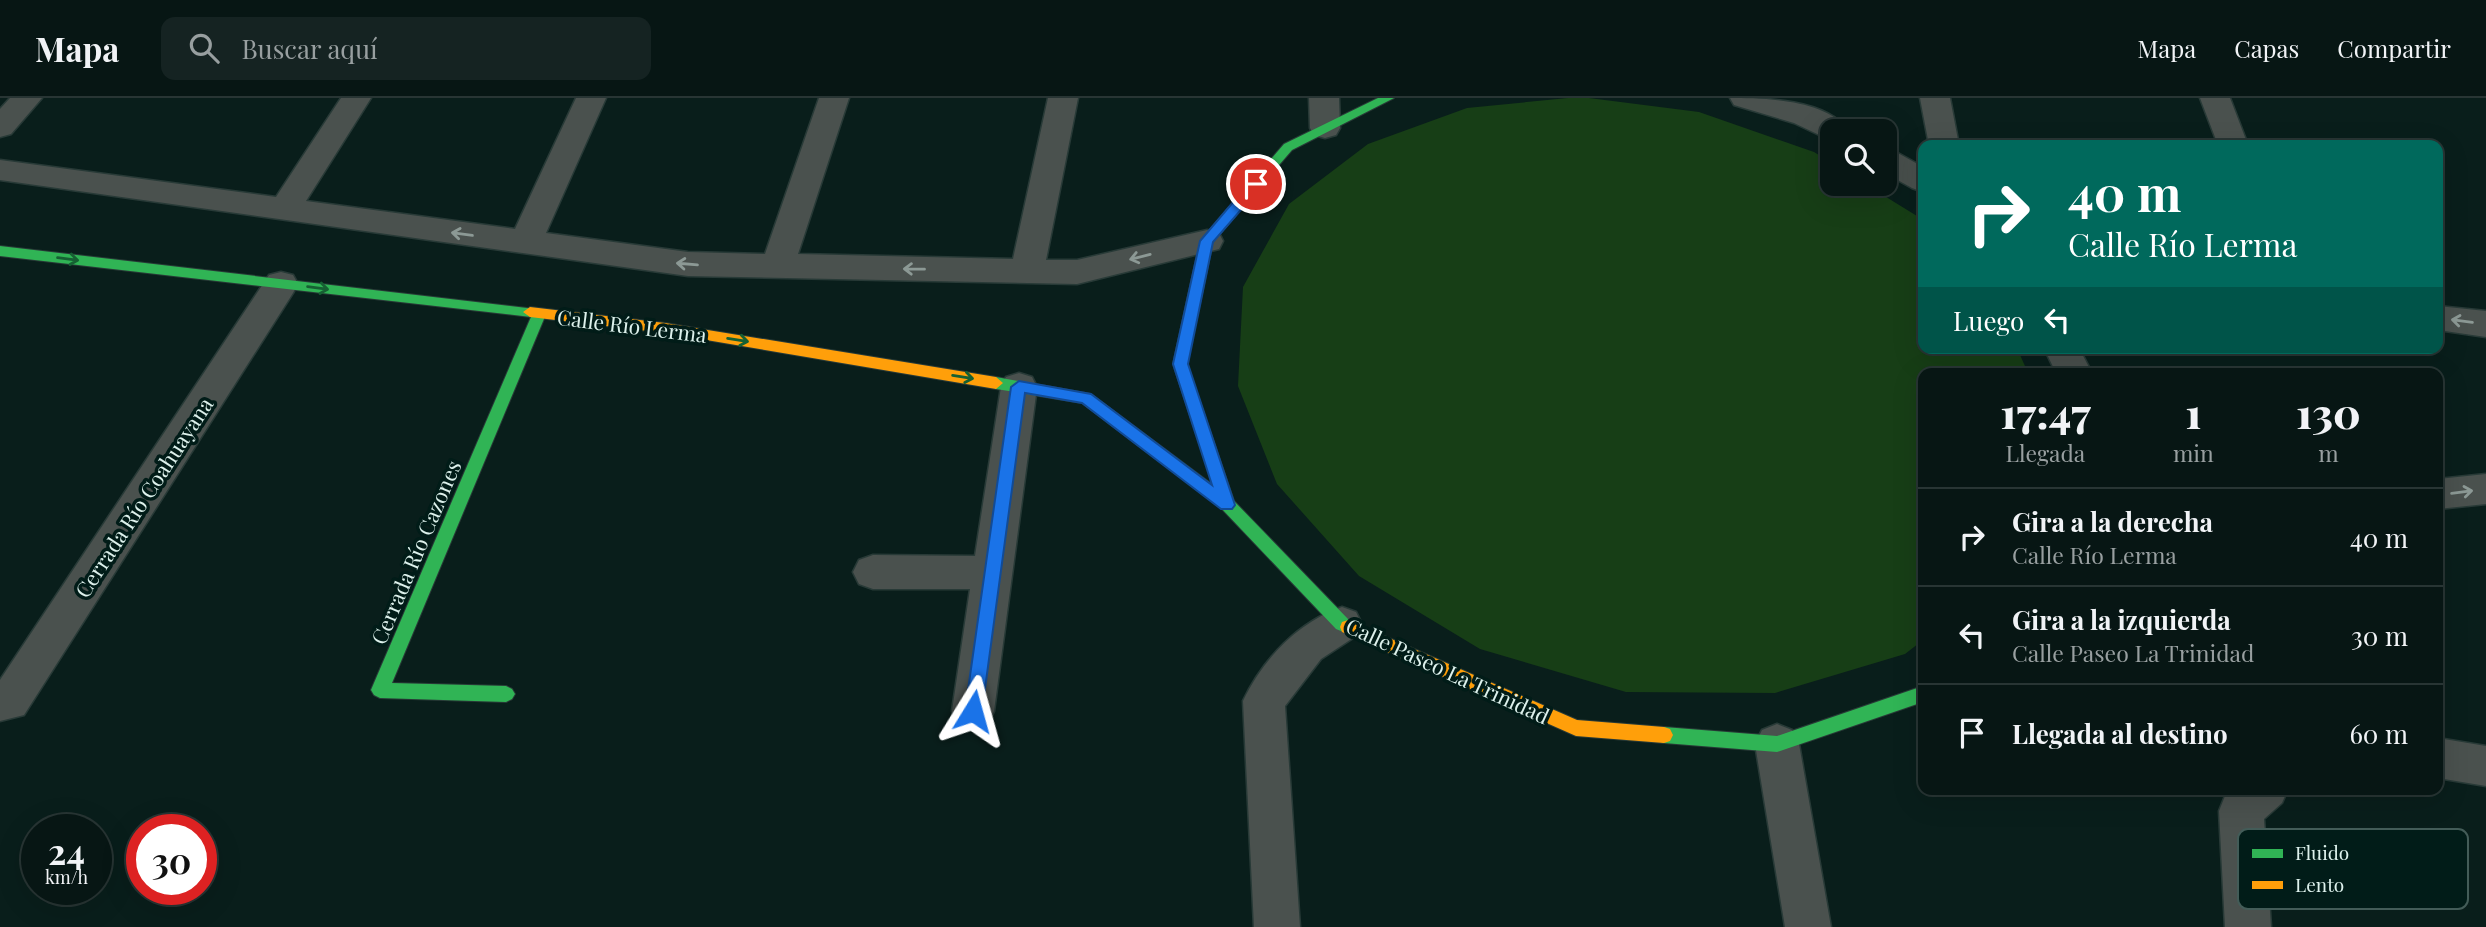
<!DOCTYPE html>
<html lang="es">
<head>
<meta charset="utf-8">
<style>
  body { margin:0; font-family:"Playfair Display",serif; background:#152322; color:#f1f3f6; height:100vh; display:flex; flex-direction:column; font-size:26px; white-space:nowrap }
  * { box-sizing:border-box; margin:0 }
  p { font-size:23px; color:#989fa0 }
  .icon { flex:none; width:38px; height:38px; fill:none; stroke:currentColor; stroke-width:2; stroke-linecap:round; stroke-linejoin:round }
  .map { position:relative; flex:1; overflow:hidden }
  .details { position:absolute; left:1918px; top:270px; width:525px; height:427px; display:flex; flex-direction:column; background:#071614; border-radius:14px; box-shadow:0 7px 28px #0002,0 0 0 2px #283534 }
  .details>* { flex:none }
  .hud { position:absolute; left:1918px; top:42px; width:525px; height:214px; border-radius:14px; box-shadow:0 7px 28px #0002,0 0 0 2px #283534; background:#00695c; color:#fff; overflow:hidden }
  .buttons { position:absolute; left:1820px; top:21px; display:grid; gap:14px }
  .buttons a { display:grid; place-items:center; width:77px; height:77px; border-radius:14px; background:#071614; box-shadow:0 7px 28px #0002,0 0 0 2px #283534; font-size:35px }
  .speed { position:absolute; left:21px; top:716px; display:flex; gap:14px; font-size:35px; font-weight:700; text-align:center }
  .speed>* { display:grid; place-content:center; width:91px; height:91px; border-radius:50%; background:#071614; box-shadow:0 7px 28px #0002,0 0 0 2px #283534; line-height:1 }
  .speed small { font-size:18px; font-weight:400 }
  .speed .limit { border:10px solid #d22; background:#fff; color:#111 }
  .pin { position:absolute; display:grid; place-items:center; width:60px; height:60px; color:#fff; margin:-30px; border:4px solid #fff; border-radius:50%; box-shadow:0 2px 7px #0007 }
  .me { position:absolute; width:77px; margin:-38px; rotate:8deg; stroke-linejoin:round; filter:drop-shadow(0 0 5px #0008) }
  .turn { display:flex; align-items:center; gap:24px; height:147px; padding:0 35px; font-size:32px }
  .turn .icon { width:91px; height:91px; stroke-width:2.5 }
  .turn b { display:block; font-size:49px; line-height:60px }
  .then { display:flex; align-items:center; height:66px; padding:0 35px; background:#0003; gap:14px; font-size:26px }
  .eta { display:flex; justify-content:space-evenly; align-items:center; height:119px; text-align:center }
  .eta b { font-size:42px; font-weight:800; line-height:49px }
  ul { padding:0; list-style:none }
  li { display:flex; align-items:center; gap:21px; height:98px; padding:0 35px; border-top:2px solid #283534 }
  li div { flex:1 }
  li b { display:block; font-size:26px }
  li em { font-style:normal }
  header { display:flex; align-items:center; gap:42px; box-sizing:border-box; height:98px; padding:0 35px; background:#071614; border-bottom:2px solid #283534 }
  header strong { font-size:33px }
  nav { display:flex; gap:38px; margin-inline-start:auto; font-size:24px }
  .search { width:490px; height:63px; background:#152322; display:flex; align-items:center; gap:18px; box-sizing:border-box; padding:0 24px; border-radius:14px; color:#989fa0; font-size:26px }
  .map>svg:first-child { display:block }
</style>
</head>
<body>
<header>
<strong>Mapa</strong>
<div class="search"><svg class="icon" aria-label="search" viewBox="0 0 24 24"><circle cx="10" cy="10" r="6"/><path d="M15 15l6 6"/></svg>Buscar aquí</div>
<nav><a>Mapa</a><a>Capas</a><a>Compartir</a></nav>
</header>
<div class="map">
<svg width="2486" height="829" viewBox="0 0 2486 829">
  <rect width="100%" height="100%" fill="#091e1b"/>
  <path fill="#173e16" d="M1568 0H1589L1699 14 1814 54 1832 65V86H1865L1917 118 1923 125V250H2017L2028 275H1923V542L1905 556 1775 595 1626 594 1480 551 1359 478 1277 386 1238 288 1243 189 1289 106 1368 46 1467 10Z"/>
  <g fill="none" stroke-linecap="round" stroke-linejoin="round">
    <defs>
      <path id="street" d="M10 0H42L11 36 0 39V11Z
        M341 0H371L306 103 515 131 576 0H606L546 135 688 154 765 156 819 0H849L798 156 1013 161 1048 0H1078L1046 162H1077L1207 132 1219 135 1223 143 1219 151 1077 186 688 178 0 82V62L276 99Z
        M1309 0H1339L1340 30 1336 37 1325 40 1314 37 1310 30Z
        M1730 0C1763 0 1828 1 1848 33H1832V43L1794 25 1734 7Z
        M1920 0H1950L1958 42 1955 47H1925L1928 42Z
        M2200 0H2230L2248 47H2218Z
        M1885 51 1896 54 1923 69V94L1912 90 1885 75Z
        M281 174 293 177 298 186 293 195 24 617 0 623V582L269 177Z
        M2438 208 2486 213V239L2438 232Z
        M2044 250H2079L2092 275H2056Z
        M1019 275 1032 279 1037 289 994 613 988 626 973 632 958 626 952 613 970 491H873L859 486 853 474 859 462 873 457 975 458 1001 289 1006 279Z
        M2486 376V406L2438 411V381Z
        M1342 509 1356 514 1362 526 1356 538 1321 561 1285 608 1300 829H1254L1243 603C1263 561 1298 524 1342 509Z
        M1777 626 1792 632 1799 646 1831 829H1785L1755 646 1762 632Z
        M2438 640 2486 648V688L2438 680Z
        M2233 691H2288L2282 705 2264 721 2271 829H2225L2219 713 2225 698Z"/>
      <path id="fast" d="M1378 0H1394L1292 52 1213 144 1187 266 1234 403 1348 521 1354 524 1356 529 1354 534 1348 536 1336 531 1221 410 1082 305 996 291 989 285 996 279 1091 296 1213 387 1173 266 1200 143 1284 46Z
        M0 148 544 212 546 216 392 585 506 588 512 591 515 596 512 601 506 604 380 600 374 597 371 592 531 219 0 158Z
        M1923 588V604L1777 654 1664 645 1658 643 1655 637 1658 631 1664 629 1777 638Z"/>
      <path id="slow" d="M530 209 665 225 996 279 1003 285 996 291 665 235 530 219 523 214Z
        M1348 522 1577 622 1664 629 1670 631 1673 637 1670 643 1664 645 1576 638 1342 534 1340 529 1342 524Z"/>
    </defs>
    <use href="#street" stroke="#283a37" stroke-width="3"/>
    <use href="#fast" stroke="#283a37" stroke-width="2"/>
    <use href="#slow" stroke="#283a37" stroke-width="2"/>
    <use href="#street" fill="#4a514e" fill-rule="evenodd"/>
    <use href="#fast" fill="#30b455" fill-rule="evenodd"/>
    <use href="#slow" fill="#ff9f0a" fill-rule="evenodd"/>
  </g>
  <defs><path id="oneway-shaft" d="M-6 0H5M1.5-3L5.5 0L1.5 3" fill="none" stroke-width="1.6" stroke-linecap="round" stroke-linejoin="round" transform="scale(1.75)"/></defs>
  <g stroke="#8c9995">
    <use href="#oneway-shaft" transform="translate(462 136) rotate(-172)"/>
    <use href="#oneway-shaft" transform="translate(1140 159) rotate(166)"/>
    <use href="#oneway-shaft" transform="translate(687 166) rotate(-175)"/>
    <use href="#oneway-shaft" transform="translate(914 171) rotate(-179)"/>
    <use href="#oneway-shaft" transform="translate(2462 223) rotate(-173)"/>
    <use href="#oneway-shaft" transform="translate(2462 394) rotate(-7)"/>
  </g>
  <g stroke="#166033">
    <use href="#oneway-shaft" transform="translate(68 161) rotate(7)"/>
    <use href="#oneway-shaft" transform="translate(318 190) rotate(7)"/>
    <use href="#oneway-shaft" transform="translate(738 242) rotate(9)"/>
    <use href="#oneway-shaft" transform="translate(963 279) rotate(9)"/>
  </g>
  <path fill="#1a73e8" stroke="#114b97" stroke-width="2" d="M1256 82 1262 86 1260 90 1213 144 1188 266 1235 407 1232 411H1221L1082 305 1025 295 982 613 980 618 973 621 967 618 965 613 1011 289 1019 283 1091 296 1212 387 1173 266 1200 143 1251 83Z"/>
  <g text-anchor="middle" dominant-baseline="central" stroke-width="7" stroke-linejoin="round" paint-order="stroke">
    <g font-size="21" fill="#ddf1ec" stroke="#011c18">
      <text transform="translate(632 227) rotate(7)">Calle Río Lerma</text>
      <text transform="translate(143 399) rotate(-57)">Cerrada Río Coahuayana</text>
      <text transform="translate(415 454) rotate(-67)">Cerrada Río Cazones</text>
      <text transform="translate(1448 572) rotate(25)">Calle Paseo La Trinidad</text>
    </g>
  </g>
  <rect x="2238" y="731" width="230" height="80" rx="10" fill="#011c18" stroke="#435c58" stroke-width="2"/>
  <rect x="2252" y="751" width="31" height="9" fill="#30b455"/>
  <rect x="2252" y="783" width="31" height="8" fill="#ff9f0a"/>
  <g font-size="19" fill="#ddf1ec">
    <text x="2295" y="762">Fluido</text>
    <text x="2295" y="794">Lento</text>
  </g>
</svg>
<div class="buttons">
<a><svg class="icon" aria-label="search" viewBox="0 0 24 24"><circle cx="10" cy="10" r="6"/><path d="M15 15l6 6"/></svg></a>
</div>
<div class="speed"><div>24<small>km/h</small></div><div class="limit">30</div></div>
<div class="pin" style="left:1256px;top:86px;background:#d93025"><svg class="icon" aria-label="arrive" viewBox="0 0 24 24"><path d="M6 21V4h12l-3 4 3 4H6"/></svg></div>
<svg class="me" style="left:973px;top:613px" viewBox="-20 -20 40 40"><path d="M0-17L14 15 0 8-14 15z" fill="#1a73e8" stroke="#fff" stroke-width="4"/></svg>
<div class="hud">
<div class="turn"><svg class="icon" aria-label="right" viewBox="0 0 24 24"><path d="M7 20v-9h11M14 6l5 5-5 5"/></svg><div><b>40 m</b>Calle Río Lerma</div></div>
<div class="then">Luego<svg class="icon" aria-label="left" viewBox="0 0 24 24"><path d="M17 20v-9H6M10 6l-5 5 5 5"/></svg></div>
</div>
<section class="details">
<div class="eta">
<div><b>17:47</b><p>Llegada</p></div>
<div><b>1</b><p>min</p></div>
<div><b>130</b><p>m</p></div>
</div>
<ul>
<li><svg class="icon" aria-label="right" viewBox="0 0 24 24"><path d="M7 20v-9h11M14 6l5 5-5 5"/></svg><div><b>Gira a la derecha</b><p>Calle Río Lerma</p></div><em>40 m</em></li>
<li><svg class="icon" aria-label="left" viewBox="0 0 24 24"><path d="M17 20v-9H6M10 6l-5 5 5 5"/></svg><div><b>Gira a la izquierda</b><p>Calle Paseo La Trinidad</p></div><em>30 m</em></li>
<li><svg class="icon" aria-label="arrive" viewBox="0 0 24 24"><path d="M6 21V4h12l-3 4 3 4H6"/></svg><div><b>Llegada al destino</b></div><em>60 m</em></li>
</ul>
</section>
</div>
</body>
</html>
